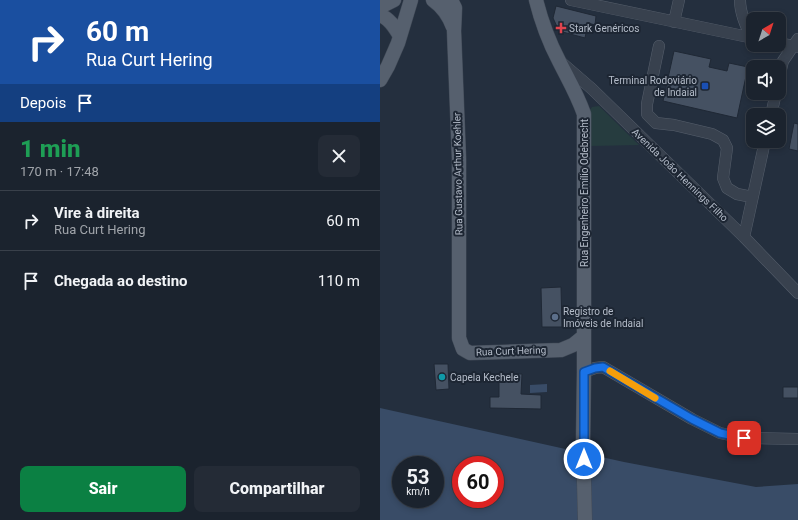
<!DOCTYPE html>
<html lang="pt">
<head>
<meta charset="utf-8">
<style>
  body { margin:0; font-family:Roboto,sans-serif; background:#242b36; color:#f1f3f6; height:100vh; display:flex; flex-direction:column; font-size:15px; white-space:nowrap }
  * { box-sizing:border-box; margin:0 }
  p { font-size:13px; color:#a0a4aa }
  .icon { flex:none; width:22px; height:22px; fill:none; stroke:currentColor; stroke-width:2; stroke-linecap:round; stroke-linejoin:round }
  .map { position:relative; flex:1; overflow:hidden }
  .sheet { display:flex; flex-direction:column; background:#1b232e; width:380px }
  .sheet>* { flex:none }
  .hud { background:#1a4fa0; color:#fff; overflow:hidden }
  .needle { width:26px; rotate:39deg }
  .controls { position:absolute; left:366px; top:12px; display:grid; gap:8px }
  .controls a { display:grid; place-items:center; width:40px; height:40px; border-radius:8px; background:#1b232e; box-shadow:0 2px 6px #0003,0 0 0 1px #39404a; font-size:20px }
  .speed { position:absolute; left:12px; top:456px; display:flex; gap:8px; font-size:20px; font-weight:700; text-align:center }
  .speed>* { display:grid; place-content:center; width:52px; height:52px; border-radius:50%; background:#1b232e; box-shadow:0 2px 6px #0003,0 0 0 1px #39404a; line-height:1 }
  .speed small { font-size:10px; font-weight:400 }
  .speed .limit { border:6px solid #d22; background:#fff; color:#111 }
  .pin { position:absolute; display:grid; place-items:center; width:34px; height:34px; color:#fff; margin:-17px; border-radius:8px; box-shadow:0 2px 6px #0006 }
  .me { position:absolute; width:44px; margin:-22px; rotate:0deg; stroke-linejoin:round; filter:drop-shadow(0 0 3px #0008) }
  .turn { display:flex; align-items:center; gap:14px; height:84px; padding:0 20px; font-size:18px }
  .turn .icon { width:52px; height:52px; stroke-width:2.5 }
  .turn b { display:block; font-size:28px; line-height:34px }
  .then { display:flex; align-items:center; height:38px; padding:0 20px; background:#0003; gap:8px; font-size:15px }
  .round { display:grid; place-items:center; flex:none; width:42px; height:42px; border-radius:8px; background:#242b36 }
  .head { display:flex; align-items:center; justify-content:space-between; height:68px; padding:0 20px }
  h1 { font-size:24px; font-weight:800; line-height:30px; color:#1e9e55 }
  .primary-button { display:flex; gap:8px; margin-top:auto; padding:8px 20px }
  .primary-button a { flex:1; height:46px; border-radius:8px; background:#0b8043; color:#fff; font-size:16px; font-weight:800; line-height:46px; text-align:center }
  .primary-button a+a { background:#242b36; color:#f1f3f6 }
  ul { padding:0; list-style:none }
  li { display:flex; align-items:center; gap:12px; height:60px; padding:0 20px; border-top:1px solid #39404a }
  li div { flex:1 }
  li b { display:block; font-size:15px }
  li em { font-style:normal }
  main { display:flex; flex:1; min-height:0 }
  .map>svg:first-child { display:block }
</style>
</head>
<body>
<main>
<section class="sheet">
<div class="hud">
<div class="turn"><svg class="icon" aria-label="right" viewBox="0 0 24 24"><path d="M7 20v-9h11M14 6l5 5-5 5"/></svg><div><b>60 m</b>Rua Curt Hering</div></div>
<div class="then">Depois<svg class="icon" aria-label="arrive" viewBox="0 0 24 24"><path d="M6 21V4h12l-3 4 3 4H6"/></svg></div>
</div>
<div class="head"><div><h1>1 min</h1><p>170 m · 17:48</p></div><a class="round"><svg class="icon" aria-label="close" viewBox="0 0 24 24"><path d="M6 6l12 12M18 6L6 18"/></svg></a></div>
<ul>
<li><svg class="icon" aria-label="right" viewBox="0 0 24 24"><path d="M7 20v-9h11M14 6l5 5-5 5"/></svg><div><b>Vire à direita</b><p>Rua Curt Hering</p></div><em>60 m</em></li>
<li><svg class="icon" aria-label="arrive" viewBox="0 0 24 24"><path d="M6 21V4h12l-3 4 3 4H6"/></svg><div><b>Chegada ao destino</b></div><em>110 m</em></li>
</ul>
<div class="primary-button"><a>Sair</a><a>Compartilhar</a></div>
</section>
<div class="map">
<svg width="418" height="520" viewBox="0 0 418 520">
  <rect width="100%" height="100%" fill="#242f3e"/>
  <path fill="#263c3f" d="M219 106 259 145 211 146 209 111 212 107Z"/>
  <path fill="#394c67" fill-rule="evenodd" d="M167 384V392L150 393V385Z
    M0 408 244 462 376 487 418 484V520H0ZM21 465H55V499H21ZM81 465H115V499H81Z"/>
  <path fill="#455162" stroke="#1f2835" d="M176 6 216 16 215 25 208 23 205 38 179 31 173 18Z
    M294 51 331 59 329 67 347 71 349 63 368 67 357 118 283 101Z
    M414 123 418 124V151L409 149Z
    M181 287 182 327H162L161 288Z
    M54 364H68L69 389 56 390Z
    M119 374H142L141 394 161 395V409L110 408V397H119Z
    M403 387H418V398H403Z"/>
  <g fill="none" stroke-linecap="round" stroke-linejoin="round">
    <defs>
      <path id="minor" d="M191 0 373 38
        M360 0C360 13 366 26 371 37
        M294 22 299 0
        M399 43 418 47
        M279 46 267 104V114L276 123 294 125 332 134 343 140 347 148 343 178 347 188 357 194 372 197
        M182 63 212 89 364 237 418 293
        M399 78 403 61 418 39
        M391 115 396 93
        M364 237 385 141
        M204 372 215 368 223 367 312 419 340 433 364 438 418 439"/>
      <path id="major" d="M53 0C63 7 69 16 73 27
        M71 0 75 8 74 31 79 159V338L83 349 90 353 181 350 193 345 204 336
        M156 0C161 20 169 42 179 61 188 79 197 94 204 114V372L203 444 205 520
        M0 7 14 0
        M0 15C10 19 15 28 20 36
        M0 80 8 66 18 43 31 0"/>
    </defs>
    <use href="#minor" stroke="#565f6c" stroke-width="12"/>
    <use href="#major" stroke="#414a57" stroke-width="15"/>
    <use href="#minor" stroke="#38414e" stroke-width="11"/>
    <use href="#major" stroke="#56606e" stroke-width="14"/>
  </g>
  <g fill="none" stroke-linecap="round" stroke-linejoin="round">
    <defs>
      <path id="route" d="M204 459V372L215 368 223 367 312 419 340 433 364 438"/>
    </defs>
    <use href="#route" stroke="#114b97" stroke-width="10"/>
    <use href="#route" stroke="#1a73e8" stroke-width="7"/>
    <path stroke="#f59e0b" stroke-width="7" d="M230 371 275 398"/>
  </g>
  <path fill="#e0444e" stroke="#1d2633" stroke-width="1.5" d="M179 22h4v4h4v4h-4v4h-4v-4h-4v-4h4z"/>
  <rect fill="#1a4fb4" stroke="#1d2633" stroke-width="1.5" x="321" y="82" width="8" height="8" rx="2"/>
  <circle fill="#5c6f8a" stroke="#1d2633" stroke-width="1.5" cx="175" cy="317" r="4"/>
  <circle fill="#0f9aa8" stroke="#1d2633" stroke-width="1.5" cx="62" cy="377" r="4"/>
  <g text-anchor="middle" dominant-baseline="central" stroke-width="4" stroke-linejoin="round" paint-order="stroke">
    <g font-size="10" fill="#b4bcc9" stroke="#1d2633" text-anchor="start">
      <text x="189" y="28">Stark Genéricos</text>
      <text x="317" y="80" text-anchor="end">Terminal Rodoviário<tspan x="317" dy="12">de Indaial</tspan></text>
      <text x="183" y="311">Registro de<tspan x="183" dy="12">Imóveis de Indaial</tspan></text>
      <text x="70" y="377">Capela Kechele</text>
    </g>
    <g font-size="10" fill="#b4bcc9" stroke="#1d2633">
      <text transform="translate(78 174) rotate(-91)">Rua Gustavo Arthur Koehler</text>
      <text transform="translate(300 175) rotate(44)">Avenida João Hennings Filho</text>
      <text transform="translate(204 193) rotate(-90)">Rua Engenheiro Emílio Odebrecht</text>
      <text transform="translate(131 351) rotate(-2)">Rua Curt Hering</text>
    </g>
  </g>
</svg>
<div class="controls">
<a><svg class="needle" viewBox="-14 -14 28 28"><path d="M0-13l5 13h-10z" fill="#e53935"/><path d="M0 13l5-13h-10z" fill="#a0a4aa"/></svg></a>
<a><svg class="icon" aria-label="sound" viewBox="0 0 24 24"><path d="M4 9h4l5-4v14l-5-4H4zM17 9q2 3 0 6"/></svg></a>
<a><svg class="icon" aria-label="layers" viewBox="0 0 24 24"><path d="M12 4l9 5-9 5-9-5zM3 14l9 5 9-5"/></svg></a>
</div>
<div class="speed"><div>53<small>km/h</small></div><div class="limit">60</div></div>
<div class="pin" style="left:364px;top:438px;background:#d93025"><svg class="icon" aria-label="arrive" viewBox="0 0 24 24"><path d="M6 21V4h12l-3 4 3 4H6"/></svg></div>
<svg class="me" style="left:204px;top:459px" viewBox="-20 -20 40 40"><circle r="17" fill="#1a73e8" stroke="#fff" stroke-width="3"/><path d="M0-11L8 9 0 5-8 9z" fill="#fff"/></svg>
</div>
</main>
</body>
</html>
